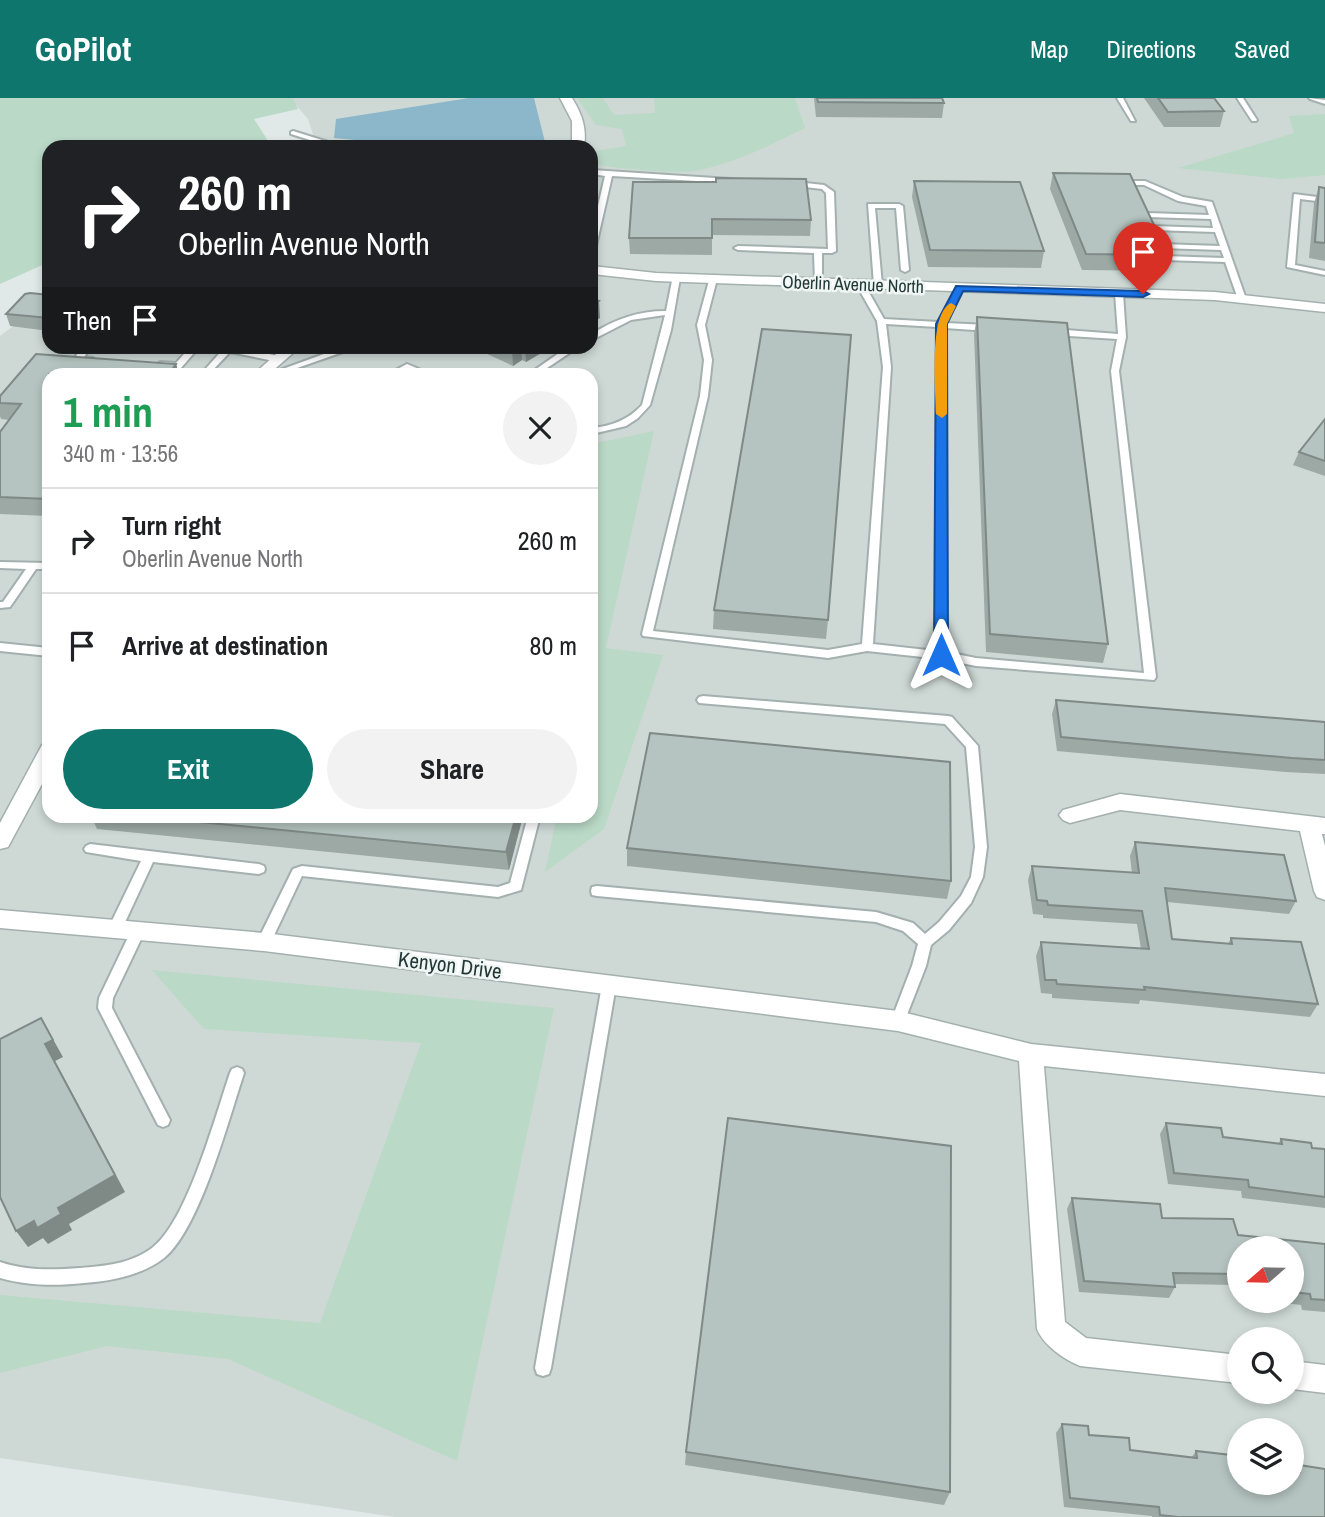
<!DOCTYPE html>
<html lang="en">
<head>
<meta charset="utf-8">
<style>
  body { margin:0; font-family:"Archivo Narrow",sans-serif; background:#f2f2f2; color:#202124; height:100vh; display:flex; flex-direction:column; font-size:26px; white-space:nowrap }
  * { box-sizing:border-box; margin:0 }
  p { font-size:23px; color:#757577 }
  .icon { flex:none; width:38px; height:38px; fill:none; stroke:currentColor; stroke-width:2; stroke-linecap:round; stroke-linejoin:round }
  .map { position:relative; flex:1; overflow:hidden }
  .details { position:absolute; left:42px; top:270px; width:556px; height:455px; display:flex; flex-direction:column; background:#fff; border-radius:21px; box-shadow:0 4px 10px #0003 }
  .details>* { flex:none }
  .hud { position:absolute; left:42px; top:42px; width:556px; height:214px; border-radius:21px; box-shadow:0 4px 10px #0003; background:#202124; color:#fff; overflow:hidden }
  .needle { width:46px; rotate:250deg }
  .controls { position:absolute; left:1227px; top:1138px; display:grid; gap:14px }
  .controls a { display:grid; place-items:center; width:77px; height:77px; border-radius:50%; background:#fff; box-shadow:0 4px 10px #0003; font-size:35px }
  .pin { position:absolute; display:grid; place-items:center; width:60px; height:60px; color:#fff; margin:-72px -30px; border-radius:50% 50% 50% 0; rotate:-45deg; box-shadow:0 0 7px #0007 }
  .pin .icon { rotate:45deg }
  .me { position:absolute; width:77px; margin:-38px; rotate:0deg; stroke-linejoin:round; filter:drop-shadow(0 0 5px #0008) }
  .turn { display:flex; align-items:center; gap:24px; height:147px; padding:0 21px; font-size:32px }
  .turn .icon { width:91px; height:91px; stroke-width:2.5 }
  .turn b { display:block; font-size:49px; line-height:60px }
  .then { display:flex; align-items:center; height:66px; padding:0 21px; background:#0003; gap:14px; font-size:26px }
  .round { display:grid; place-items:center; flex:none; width:74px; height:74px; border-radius:37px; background:#f2f2f2 }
  .head { display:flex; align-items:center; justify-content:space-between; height:119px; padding:0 21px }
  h1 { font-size:42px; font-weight:700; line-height:52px; color:#1e9e55 }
  .button { display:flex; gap:14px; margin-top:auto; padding:14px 21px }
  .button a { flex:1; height:80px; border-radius:42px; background:#0f766e; color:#fff; font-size:28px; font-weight:700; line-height:80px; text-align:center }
  .button a+a { background:#f2f2f2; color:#202124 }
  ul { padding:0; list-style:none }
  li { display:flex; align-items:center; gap:21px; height:105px; padding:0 21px; border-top:2px solid #e0e0e0 }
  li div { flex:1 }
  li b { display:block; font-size:26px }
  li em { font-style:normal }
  header { display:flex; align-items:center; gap:42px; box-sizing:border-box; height:98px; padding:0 35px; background:#0f766e; color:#fff }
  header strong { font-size:33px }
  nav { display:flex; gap:38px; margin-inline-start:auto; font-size:24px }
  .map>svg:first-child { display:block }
</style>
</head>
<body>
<header>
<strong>GoPilot</strong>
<nav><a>Map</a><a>Directions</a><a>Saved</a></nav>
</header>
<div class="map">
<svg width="1325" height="1419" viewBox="0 0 1325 1419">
  <rect width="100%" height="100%" fill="#e0e9e7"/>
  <path fill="#ced9d6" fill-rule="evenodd" d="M290 0H1325V1419H395L0 1360V238L29 216 49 206V248H592V49H317L308 21ZM49 276H592V718H49ZM1239 1150H1292V1202H1239ZM1239 1241H1292V1293H1239ZM1239 1332H1292V1384H1239Z"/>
  <path fill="#bad9c7" d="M0 0H293L298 11 254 21 272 49H49V164L0 186Z
    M577 0H603L614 17 655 15 654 0H795L805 30C771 47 737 64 700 72 678 77 615 70 592 66L595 53 626 48 622 31 596 27Z
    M1325 16V77L1281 81 1178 70 1294 35 1289 18Z
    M654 333 606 550 663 557 604 731 545 774 557 718H592V346Z
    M152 872 554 910 457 1363 228 1261 107 1248 0 1275V1197L320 1225 421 945 204 931Z"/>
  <path fill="#8cb7ca" d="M469 0H534L545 44C491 60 392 45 334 40L336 21Z"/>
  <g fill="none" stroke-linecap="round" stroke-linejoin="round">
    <defs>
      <path id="service" d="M1117 0H1123L1135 23H1131Z
        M1237 0H1243L1257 22 1256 23H1252Z
        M1309 0 1325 2V6L1310 1Z
        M293 33 341 48 342 49H332L291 36V34Z
        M592 72 730 81 734 83 730 85 612 78 596 148 592 150V134L605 78 592 76Z
        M787 83 824 87 834 94 836 153 832 155H822V187L815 185 814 155 738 152 734 150 738 148 828 151 826 95 822 91 787 87Z
        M1117 83H1145L1183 99 1212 104 1246 201 1245 203 1238 201 1225 164 1164 162 1160 160 1164 158 1224 160 1221 152 1160 150 1156 148 1160 146 1220 148 1215 134 1152 132 1148 130 1152 128 1213 130 1211 121 1147 119 1143 117 1147 115 1209 117 1206 108 1178 103 1144 87H1120L1116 85Z
        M1294 96 1325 100V104L1300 101 1295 167 1325 173V177L1287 169Z
        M868 106H899L903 108 909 172 905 174 901 172 896 110H875L882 187 878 189 874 187Z
        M673 178 680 180 671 232 650 307 638 320 626 328 592 336V330C612 328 628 322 642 307L665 217 631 222 592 242V236C615 221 638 213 666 213Z
        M710 179 717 181 705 227 712 262 708 298 653 533 828 552 862 546 883 269 877 223 856 186 863 184 884 221 938 224 956 190 960 188 964 190 946 225 989 227 993 230 989 233 945 230 946 554 976 560 1144 575 1111 273 1117 241 1053 237 1049 234 1053 231 1118 236 1115 195 1119 193 1123 195 1126 239 1119 273 1156 579 1154 582 976 568 941 561 867 553 828 560 643 538 642 536 700 298 704 262 697 227ZM886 226 937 229 936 553 873 546 891 269Z
        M83 248H92L84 259 93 260V264H78L74 261Z
        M191 248H200L181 270H160L156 267 160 264 176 265Z
        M228 248 279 258 283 261 279 264 230 254 209 276H201L225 249Z
        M346 248H360L280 276H269Z
        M569 248H580L538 276H529Z
        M407 266 426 274 427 276H417L407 272 398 276H388Z
        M0 464 49 465V471H36L10 509 0 510V504H3L26 471 0 470Z
        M0 545 49 550V558L0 553Z
        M703 598 948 618 952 619 978 648 987 749 983 779 971 805 949 832 931 847 926 868 903 927 898 929 893 927 891 923 912 868 918 846 903 833 876 824 597 798 592 797 591 793 592 789 597 788 876 814 913 825 925 836 939 824 961 798 971 779 975 749 966 649 945 626 699 605 697 602 699 599Z
        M528 718H540L521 792 498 799 302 778 269 848 264 849 259 848 257 844 293 771 302 768 498 789 510 785Z
        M90 746 259 766 264 768 265 771 264 774 259 776 153 764 120 835 115 836 110 835 108 831 141 763 86 754 84 751 86 748Z
        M138 828 143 829 145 833 113 900 112 910 170 1022 168 1027 163 1029 158 1027 98 910 99 900 131 833 133 829Z
        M609 881 614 883 616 887 551 1270 549 1276 543 1278 537 1276 535 1270 602 887 604 883Z
        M237 969 242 971 244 975C229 1020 200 1131 164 1160 142 1177 112 1183 84 1185 55 1188 29 1188 0 1180V1164C27 1173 52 1172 80 1170 104 1168 131 1166 152 1150 187 1124 215 1019 230 975L232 971Z"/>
      <path id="minor" d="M560 0H572C582 16 587 30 584 49H572V23Z
        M592 168 656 175 1215 194 1325 206V214L1215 202 656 183 592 176Z
        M285 248H301L269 276H254Z
        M49 645V673L8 749 0 751V725L42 647Z
        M1120 696 1325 720V736H1322L1325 748V802L1317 799 1314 793 1300 733 1120 712 1070 725 1063 722 1059 717 1063 712Z
        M0 812 264 835 898 913 1031 946 1325 976V998L1044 968 1065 1224 1086 1240 1239 1257V1285L1080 1268C1064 1261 1044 1248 1037 1231L1019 963 898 933 264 853 0 830Z
        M1292 1263 1325 1267V1295L1292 1291Z"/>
    </defs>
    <use href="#service" stroke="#a3b0ae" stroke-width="4"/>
    <use href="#minor" stroke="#a3b0ae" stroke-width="3"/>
    <use href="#service" fill="#fff" fill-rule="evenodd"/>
    <use href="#minor" fill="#fff" fill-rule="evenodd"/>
  </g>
  <path fill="#9ca9a5" d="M814 0H942L944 5 942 20 816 19Z
    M1144 0H1214L1224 13 1220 29H1164Z
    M1053 75 1170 157 1166 173 1082 172 1050 91Z
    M914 83 1044 153 1041 170 928 169 912 99Z
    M633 84 811 122 810 138 712 137V157L630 156 629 140Z
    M1319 89 1325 90V163L1309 160 1314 105Z
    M49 197V233L10 228 6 216Z
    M977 219 1108 546 1103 565 986 554 974 236Z
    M470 248H553L526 264 522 262 513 268Z
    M36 256 176 266 179 276H49V418L0 416V334L9 322 1 321 0 318V298Z
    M1325 321V378L1293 367 1299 354Z
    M714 512 828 522 826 541 713 531Z
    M1056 602 1325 624V676L1285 674 1057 653 1052 616Z
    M91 718H523L509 772 97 731Z
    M1135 744 1296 803 1289 816 1167 804 1172 841 1228 846 1231 840 1318 906 1310 919 1140 902 1139 906 1052 900V896L1041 895 1036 858 1041 844 1141 851 1137 826 1043 820V817L1033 816 1028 782 1032 768 1132 775 1130 758Z
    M627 750 951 783 947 801 627 768Z
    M1166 1025 1223 1039 1278 1046 1281 1041 1312 1050 1325 1051V1110L1242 1100 1241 1093 1168 1086 1160 1036Z
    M1072 1100 1238 1137 1325 1146V1214L1302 1212 1301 1207 1261 1202H1292V1150H1239V1187L1175 1186V1189L1169 1200 1079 1194 1067 1111Z
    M1062 1326 1130 1352 1191 1360 1196 1353 1232 1365 1293 1373 1299 1367 1325 1419H1152V1418L1064 1409 1056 1335Z
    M686 1354 950 1394 944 1407 685 1367Z"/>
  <path fill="#7f8986" d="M599 203 600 220 592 225V208Z
    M515 248H521L522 262 513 268 512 250Z
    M525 248H553L526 264Z
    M176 266 179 276H169Z
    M516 718H523L509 772 506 754Z
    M41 920 63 959 55 963 125 1094 69 1126 72 1132 48 1146 43 1140 28 1149 16 1133 58 1110 45 946Z"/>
  <path fill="#b5c4c0" stroke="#7f8986" stroke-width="2" d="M817 0H942L944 5 818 4Z
    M1158 0H1214L1224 13 1168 14Z
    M1053 75 1130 76 1162 144 1170 157 1086 156Z
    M716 80 806 81 811 122 712 121V140H629L633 84H716Z
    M914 83 1020 84 1044 153 930 152Z
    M1319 89 1325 90V145L1315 144Z
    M30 195 49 197V220L6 216 25 196Z
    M592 200 599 203 592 208Z
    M977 219 1067 225 1108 546 990 536Z
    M762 231 851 237 828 522 714 512Z
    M36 256 176 266 169 276H49V401L0 399V334L21 306 0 305V298Z
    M1325 321V363L1299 354Z
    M1056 602 1325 624V662L1292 660 1061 639Z
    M650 635 950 664 951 783 627 750Z
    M138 718H516L506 754Z
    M1135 744 1284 757 1296 803 1165 790 1172 841 1232 846 1231 840 1301 844 1318 906 1144 889 1145 892 1057 886 1056 882H1045L1041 844 1149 851 1142 813 1048 807 1047 803 1037 802 1032 768 1139 775Z
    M41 920 53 942 45 946 115 1077 58 1110 61 1116 37 1130 34 1123 16 1133 0 1099V941Z
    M728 1020 951 1048 950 1394 686 1354Z
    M1166 1025 1221 1030 1223 1039 1282 1046 1281 1041 1311 1045 1312 1050 1325 1051V1099L1249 1089 1248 1082 1174 1075Z
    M1072 1100 1160 1106 1162 1120 1233 1121 1238 1137 1325 1146V1202L1311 1201 1310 1196 1292 1194V1150H1239V1176L1173 1175 1175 1189 1084 1183Z
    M1062 1326 1088 1328 1089 1337 1129 1340 1130 1352 1197 1360 1196 1353 1231 1357 1232 1365 1239 1366V1384H1292V1373L1300 1374 1299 1367 1325 1371V1419H1178L1160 1417 1159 1409 1070 1400Z"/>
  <path fill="#1a73e8" stroke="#114b97" stroke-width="2" d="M956 188 1143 193 1149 196 1143 199 963 193 947 226 948 557 941 561 934 557 936 226Z"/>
  <path fill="#f59e0b" d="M951 205 956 208 947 226V316L942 320 936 316C936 292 928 216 951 205Z"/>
  <g text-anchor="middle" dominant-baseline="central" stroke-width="5" stroke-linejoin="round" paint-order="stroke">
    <g font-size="18" fill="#223836" stroke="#f0f6f4">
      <text transform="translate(853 186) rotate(2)">Oberlin Avenue North</text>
    </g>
    <g font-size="21" fill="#223836" stroke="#f0f6f4">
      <text transform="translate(450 867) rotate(7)">Kenyon Drive</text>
    </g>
  </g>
</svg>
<div class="controls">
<a><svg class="needle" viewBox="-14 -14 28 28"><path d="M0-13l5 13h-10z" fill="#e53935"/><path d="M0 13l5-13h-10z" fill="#757577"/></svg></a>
<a><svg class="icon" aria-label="search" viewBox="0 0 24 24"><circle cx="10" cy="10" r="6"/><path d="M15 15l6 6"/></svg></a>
<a><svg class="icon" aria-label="layers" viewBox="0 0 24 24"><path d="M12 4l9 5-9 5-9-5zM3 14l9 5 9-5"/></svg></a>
</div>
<div class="pin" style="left:1143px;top:196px;background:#d93025"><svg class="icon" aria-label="arrive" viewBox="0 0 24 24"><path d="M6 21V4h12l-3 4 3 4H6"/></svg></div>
<svg class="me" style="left:941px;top:557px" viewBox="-20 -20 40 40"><path d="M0-17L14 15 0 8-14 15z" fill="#1a73e8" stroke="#fff" stroke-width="4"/></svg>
<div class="hud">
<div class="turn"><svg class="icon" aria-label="right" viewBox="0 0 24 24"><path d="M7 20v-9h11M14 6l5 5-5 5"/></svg><div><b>260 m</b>Oberlin Avenue North</div></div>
<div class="then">Then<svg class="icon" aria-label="arrive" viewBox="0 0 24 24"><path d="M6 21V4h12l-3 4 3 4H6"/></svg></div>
</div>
<section class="details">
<div class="head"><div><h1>1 min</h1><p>340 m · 13:56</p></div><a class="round"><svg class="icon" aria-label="close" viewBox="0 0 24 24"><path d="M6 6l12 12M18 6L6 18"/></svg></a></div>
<ul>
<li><svg class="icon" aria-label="right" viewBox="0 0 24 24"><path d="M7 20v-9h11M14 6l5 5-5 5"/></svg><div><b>Turn right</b><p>Oberlin Avenue North</p></div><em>260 m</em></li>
<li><svg class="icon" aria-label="arrive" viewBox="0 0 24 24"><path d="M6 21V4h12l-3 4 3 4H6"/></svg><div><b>Arrive at destination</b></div><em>80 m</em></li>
</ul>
<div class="button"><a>Exit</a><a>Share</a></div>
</section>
</div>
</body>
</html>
